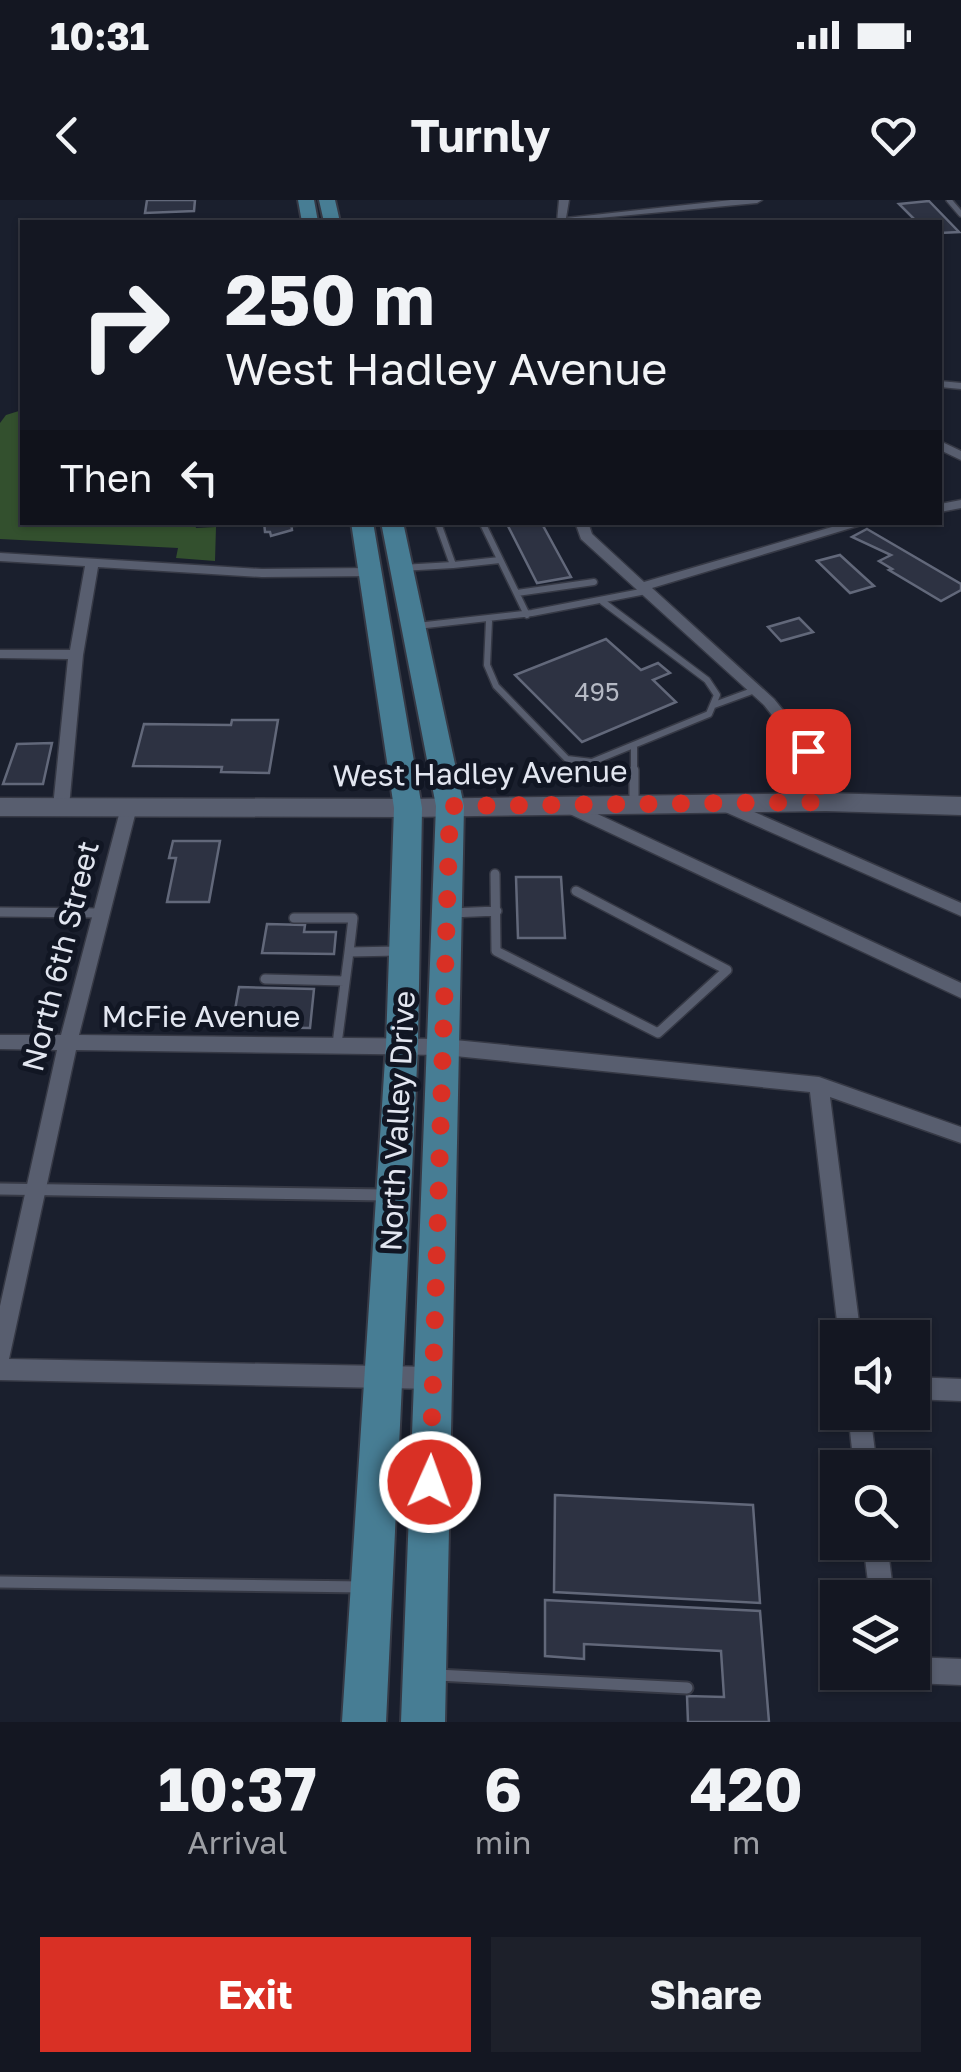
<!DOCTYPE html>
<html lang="en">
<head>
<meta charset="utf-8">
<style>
  body { margin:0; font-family:"Golos Text",sans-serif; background:#1d202a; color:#f1f3f6; height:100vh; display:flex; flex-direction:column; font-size:38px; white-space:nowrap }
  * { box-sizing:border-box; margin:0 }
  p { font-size:32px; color:#9d9fa5 }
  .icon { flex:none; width:55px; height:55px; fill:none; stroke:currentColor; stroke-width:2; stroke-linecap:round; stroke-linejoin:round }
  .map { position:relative; height:1522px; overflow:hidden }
  .sheet { display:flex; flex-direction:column; background:#141722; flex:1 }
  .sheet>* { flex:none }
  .banner { position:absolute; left:20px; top:20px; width:922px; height:305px; border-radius:0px; box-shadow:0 2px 8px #0004,0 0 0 2px #333640; background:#141722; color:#f1f3f6; overflow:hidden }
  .buttons { position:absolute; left:820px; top:1120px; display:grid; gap:20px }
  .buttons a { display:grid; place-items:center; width:110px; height:110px; border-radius:0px; background:#141722; box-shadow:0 2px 8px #0004,0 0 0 2px #333640; font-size:50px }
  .pin { position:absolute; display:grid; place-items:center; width:85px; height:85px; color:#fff; margin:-42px; border-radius:20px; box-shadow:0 5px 15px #0006 }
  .me { position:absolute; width:110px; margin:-55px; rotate:2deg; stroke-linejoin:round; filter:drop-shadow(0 0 8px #0008) }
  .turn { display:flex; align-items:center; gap:35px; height:210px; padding:0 40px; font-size:45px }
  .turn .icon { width:130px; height:130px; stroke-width:2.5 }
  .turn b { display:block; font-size:70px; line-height:85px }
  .then { display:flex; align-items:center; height:95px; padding:0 40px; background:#0003; gap:20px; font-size:38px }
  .eta { display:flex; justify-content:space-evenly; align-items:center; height:170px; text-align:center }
  .eta b { font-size:60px; font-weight:700; line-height:70px }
  .action { display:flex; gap:20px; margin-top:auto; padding:20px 40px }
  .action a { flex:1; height:115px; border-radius:0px; background:#d93025; color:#fff; font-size:40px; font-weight:700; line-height:115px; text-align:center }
  .action a+a { background:#1d202a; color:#f1f3f6 }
  .status { display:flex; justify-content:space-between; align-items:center; height:70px; padding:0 50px; background:#141722; direction:ltr }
  .status svg { height:28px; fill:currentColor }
  header { display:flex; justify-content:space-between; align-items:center; height:130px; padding:0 40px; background:#141722; font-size:45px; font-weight:700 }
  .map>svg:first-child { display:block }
</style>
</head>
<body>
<div class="status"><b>10:31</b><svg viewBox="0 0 49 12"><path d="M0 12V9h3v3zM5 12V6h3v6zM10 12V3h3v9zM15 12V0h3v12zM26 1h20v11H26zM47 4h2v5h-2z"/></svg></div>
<header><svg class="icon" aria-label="back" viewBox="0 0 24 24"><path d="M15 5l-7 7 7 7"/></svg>Turnly<svg class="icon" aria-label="heart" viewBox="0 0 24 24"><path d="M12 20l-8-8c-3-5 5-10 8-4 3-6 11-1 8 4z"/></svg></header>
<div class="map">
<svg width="961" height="1522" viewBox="0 0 961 1522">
  <rect width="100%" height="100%" fill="#1a1f2d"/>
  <path fill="#33502e" d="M22 210V322L195 323 196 328 216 327 215 361 176 358 178 348 0 339V223L6 215Z"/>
  <path fill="#2d3242" stroke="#62687a" stroke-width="2.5" d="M147 0H195L194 11 145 13Z
    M929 1 959 32 940 33V22H917L899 4Z
    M264 322H291L292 330 271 336 270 332H265Z
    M506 322H541L571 377 537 383Z
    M867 329 961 384V390L941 401 889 370 892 369 879 361 891 355 852 337Z
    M840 355 874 386 850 393 817 361Z
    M799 418 813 432 781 441 768 427Z
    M606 439 641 470 658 463 670 473 653 480 676 502 582 542 515 475Z
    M232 520H278L269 573 221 572 222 567 133 566 144 524 231 525Z
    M52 543 43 584H3L17 544Z
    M173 641H220L209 702H167L176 658H169Z
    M516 677H561L565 738H518Z
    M267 724 305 725 304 732H336L334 754 262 753Z
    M239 787 314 789 310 828 232 827Z
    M555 1295 753 1305 760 1403 554 1392Z
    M545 1400 760 1411 769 1522H688L687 1496 724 1497 721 1451 584 1444V1459L545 1456Z"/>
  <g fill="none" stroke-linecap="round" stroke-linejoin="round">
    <defs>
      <path id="lane-far3" d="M949 0 961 14"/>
      <path id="lane-far2" d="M482 322 527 415
        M291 323 306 322
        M438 323 453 365 500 360
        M401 368 453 365
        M517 393 594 382
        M489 421 487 465 496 486 567 559 592 562 709 514 717 495 707 480 603 402
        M417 426 532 413 646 391
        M714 505 755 490
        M634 545V573"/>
      <path id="lane-far1" d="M634 570V604
        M495 674 496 751 658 833 727 770 576 691
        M0 712 102 713
        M451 713 497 711
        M294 718H353L349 752
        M265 779 345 781
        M337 844 349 752 398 751"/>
      <path id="lane" d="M0 989 386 995
        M0 1382 362 1387
        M437 1475 687 1488"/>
      <path id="street" d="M559 0H569L566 18 731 0H762L757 3 557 22Z
        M940 181 961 183V189L940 187Z
        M940 241 961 251V260L940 250Z
        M961 300V308L940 312V304Z
        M575 322H588L592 334 644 382 849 322H871L652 388 774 499 816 551 834 602 832 606H820L801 552 764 505 581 339Z
        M0 353 262 369 371 368 378 372 371 376 262 377 98 367 83 455 69 607 61 613 53 607 68 459 0 458V450H70L85 366 0 361Z
        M720 597 961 703V716L714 607 712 603Z
        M563 598 961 783V798L557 608 555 604Z
        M129 601 137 607 79 835 445 839 819 877 961 927V943L830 897 861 1138H839L810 892 445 855 76 850 9 1159 433 1167 441 1170 444 1178 441 1186 433 1189 0 1180V1106L57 850 0 849V835H61L121 607Z
        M912 1177 961 1179V1201L912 1199Z
        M848 1212H870L877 1268H854Z
        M863 1342H887L894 1398H870Z
        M912 1457 961 1459V1485L912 1483 903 1479 900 1472H912Z"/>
      <path id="secondary" d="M826 593 961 597V615L826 611 408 617 0 616V598L408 599Z"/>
      <path id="primary" d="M298 0H314L318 22H302Z
        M319 0H335L340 22H324Z
        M351 322H373L422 608 418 844 386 1522H342L386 844 394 608Z
        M381 322H403L464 606 445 1522H401L436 606Z"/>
    </defs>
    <use href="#lane-far3" stroke="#363945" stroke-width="8"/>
    <use href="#lane-far2" stroke="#363945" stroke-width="9"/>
    <use href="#lane-far1" stroke="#363945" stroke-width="12"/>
    <use href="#lane" stroke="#363945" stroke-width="15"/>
    <use href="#street" stroke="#363945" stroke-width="3"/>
    <use href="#secondary" stroke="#363945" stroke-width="3"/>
    <use href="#primary" stroke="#363945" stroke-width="4"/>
    <use href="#lane-far3" stroke="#585e6f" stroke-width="5"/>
    <use href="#lane-far2" stroke="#585e6f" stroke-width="6"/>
    <use href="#lane-far1" stroke="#585e6f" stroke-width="9"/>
    <use href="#lane" stroke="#585e6f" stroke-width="11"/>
    <use href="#street" fill="#585e6f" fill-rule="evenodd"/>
    <use href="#secondary" fill="#585e6f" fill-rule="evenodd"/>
    <use href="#primary" fill="#477d94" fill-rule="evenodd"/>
  </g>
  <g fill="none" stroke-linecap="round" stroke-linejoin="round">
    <path stroke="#d93025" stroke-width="18" stroke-dasharray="0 32.4" d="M430 1282 450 606 826 602 808 551"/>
  </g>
  <g text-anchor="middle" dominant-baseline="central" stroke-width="10" stroke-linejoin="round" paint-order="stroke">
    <g font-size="25" fill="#b5b9c4">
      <text x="597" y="491">495</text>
    </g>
    <g font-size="30" fill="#e2e6f0" stroke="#111623">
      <text transform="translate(480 573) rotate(-1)">West Hadley Avenue</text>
      <text transform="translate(60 756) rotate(-76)">North 6th Street</text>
      <text x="201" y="816">McFie Avenue</text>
      <text transform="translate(397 921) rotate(-87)">North Valley Drive</text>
    </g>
  </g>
</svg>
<div class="buttons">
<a><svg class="icon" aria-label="sound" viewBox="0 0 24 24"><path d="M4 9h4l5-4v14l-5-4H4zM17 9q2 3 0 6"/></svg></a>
<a><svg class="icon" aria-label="search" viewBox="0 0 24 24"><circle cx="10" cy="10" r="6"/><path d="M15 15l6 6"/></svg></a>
<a><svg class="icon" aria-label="layers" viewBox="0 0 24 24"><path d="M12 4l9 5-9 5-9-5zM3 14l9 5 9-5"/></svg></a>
</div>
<div class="pin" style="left:808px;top:551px;background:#d93025"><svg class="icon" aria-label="arrive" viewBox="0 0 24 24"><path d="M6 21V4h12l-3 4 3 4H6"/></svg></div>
<svg class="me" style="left:430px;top:1282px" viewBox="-20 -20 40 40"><circle r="17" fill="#d93025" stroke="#fff" stroke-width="3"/><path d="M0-11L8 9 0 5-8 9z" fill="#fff"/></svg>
<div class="banner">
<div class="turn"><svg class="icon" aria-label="right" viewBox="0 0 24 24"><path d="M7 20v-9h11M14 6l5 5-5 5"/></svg><div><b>250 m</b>West Hadley Avenue</div></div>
<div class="then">Then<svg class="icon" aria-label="left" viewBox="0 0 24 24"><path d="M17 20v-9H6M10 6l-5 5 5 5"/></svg></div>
</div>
</div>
<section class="sheet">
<div class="eta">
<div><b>10:37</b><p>Arrival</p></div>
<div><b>6</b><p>min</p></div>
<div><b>420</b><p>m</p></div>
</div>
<div class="action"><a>Exit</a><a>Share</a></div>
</section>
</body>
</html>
